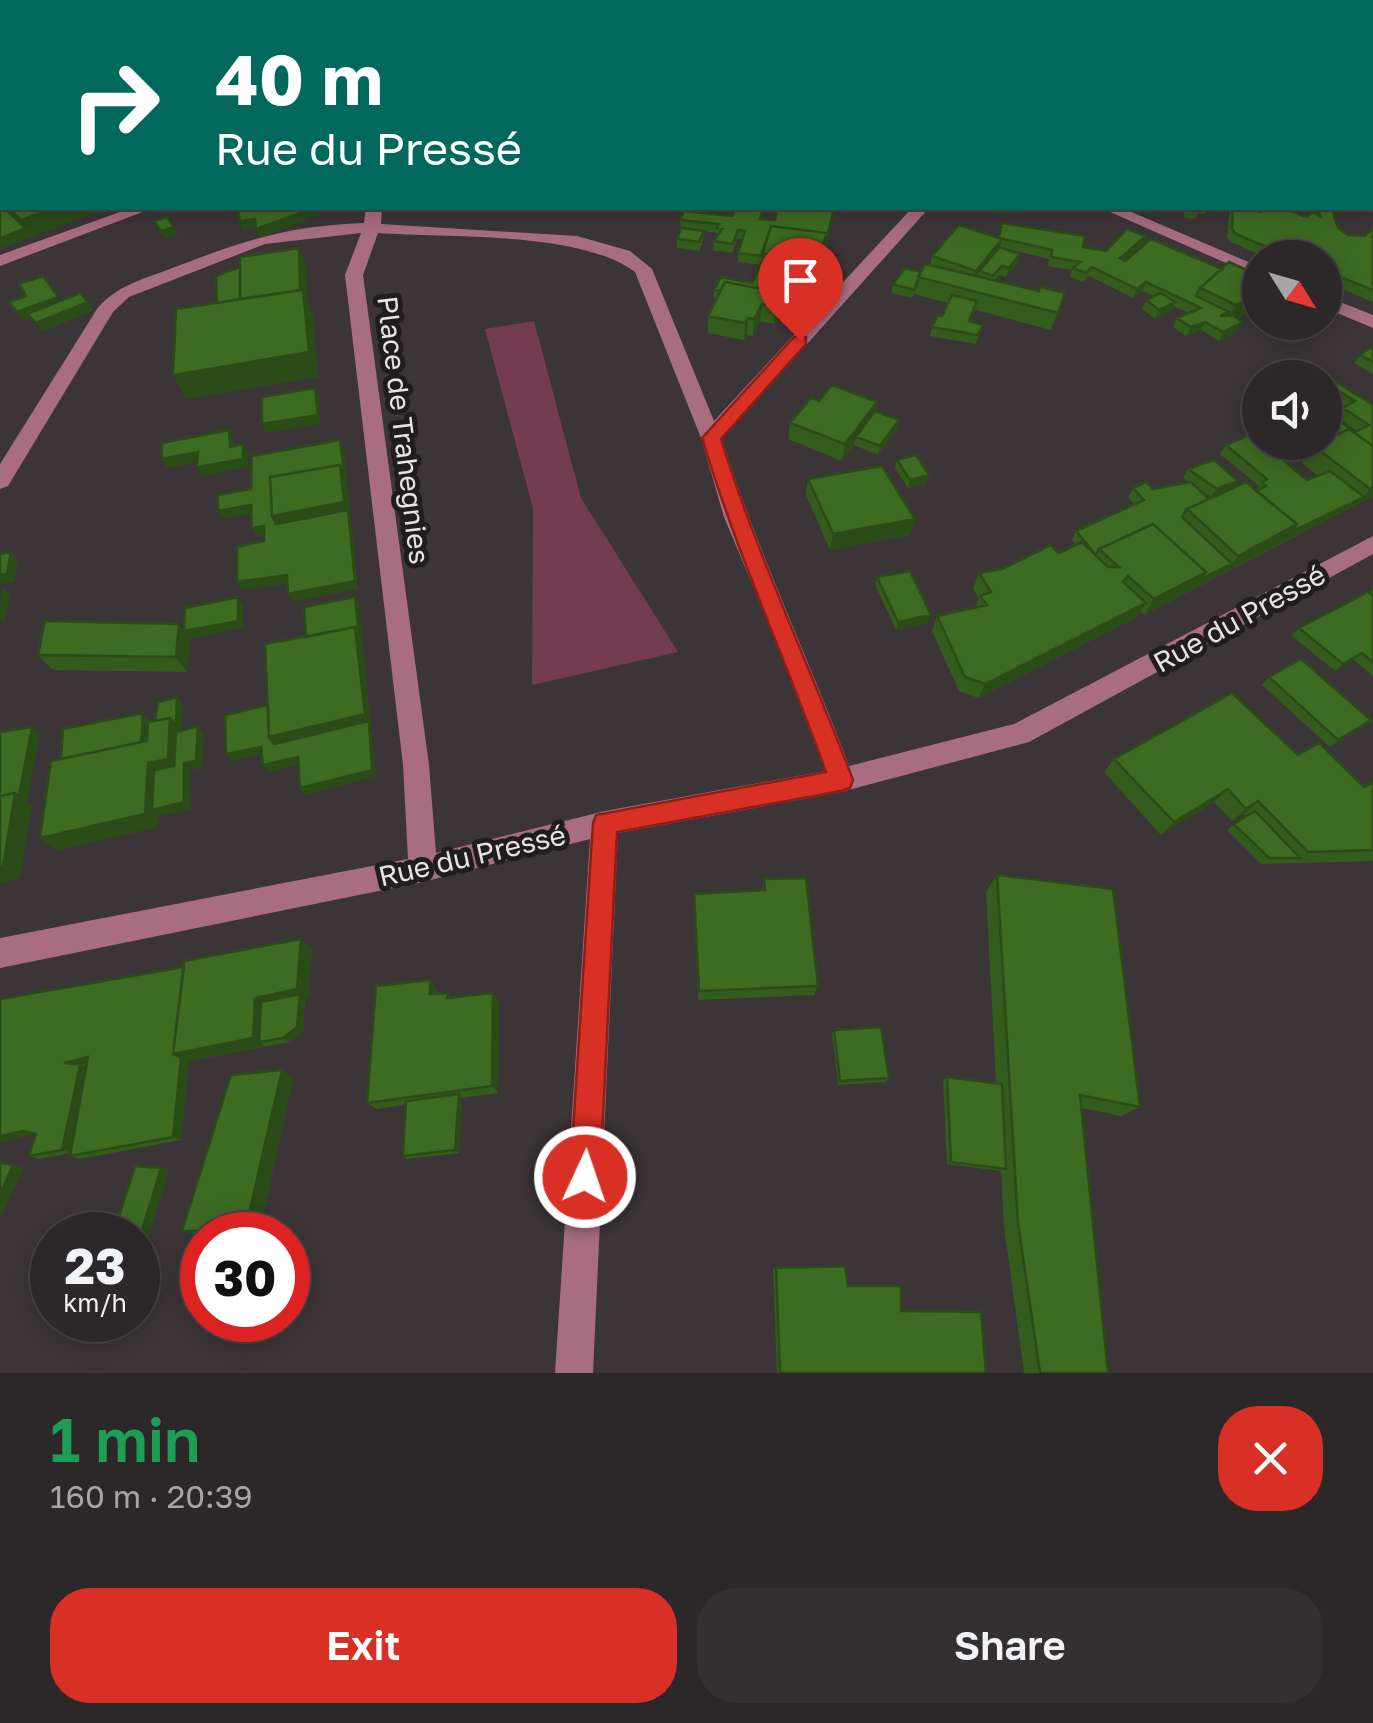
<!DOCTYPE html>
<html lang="en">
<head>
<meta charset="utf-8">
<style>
  body { margin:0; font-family:"Golos Text",sans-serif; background:#343031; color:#f1f3f6; height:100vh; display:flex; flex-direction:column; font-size:38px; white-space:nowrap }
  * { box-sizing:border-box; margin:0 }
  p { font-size:32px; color:#a6a6a8 }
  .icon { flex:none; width:55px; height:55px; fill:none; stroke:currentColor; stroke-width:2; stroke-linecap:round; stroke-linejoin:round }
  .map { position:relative; height:1373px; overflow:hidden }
  .details { display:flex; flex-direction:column; background:#2c2829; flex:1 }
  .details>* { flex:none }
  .banner { position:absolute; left:0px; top:0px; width:1375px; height:210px; box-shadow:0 5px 25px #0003,0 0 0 2px #484446; background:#00695c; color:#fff; overflow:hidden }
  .needle { width:65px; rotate:127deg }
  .tools { position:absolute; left:1242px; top:240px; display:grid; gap:20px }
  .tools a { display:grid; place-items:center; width:100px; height:100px; border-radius:50%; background:#2c2829; box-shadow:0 5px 25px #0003,0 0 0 2px #484446; font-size:50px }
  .speed { position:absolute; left:30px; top:1212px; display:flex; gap:20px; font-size:50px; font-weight:700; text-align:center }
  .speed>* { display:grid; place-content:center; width:130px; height:130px; border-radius:50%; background:#2c2829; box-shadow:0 5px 25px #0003,0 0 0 2px #484446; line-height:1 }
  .speed small { font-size:25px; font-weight:400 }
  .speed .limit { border:15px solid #d22; background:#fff; color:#111 }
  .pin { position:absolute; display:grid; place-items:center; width:85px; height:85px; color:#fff; margin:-102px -42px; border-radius:50% 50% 50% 0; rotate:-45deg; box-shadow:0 0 10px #0007 }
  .pin .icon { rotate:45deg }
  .me { position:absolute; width:110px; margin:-55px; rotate:3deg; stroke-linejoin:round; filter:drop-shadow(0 0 8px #0008) }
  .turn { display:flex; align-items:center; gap:35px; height:210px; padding:0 50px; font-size:45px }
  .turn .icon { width:130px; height:130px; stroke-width:2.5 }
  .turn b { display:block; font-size:70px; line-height:85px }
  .round { display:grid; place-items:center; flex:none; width:105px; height:105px; border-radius:40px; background:#343031 }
  .headline { display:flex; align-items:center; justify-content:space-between; height:170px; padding:0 50px }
  h1 { font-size:60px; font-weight:600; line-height:75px; color:#1e9e55 }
  .primary-button { display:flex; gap:20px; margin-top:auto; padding:20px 50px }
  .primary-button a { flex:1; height:115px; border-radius:40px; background:#d93025; color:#fff; font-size:40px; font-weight:600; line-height:115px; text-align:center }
  .primary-button a+a { background:#343031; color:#f1f3f6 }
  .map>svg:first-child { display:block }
</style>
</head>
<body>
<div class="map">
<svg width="1373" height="1373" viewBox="0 0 1373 1373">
  <rect width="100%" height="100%" fill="#3b3537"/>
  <path fill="#743c50" d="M534 321 581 498 678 652 532 685 533 508 485 329Z"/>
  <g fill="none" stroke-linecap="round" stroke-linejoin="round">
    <path fill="#a86d81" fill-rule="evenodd" d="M897 0H910L911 2H898Z
      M131 208H153L0 266V255Z
      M366 208H382L381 224 577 236 630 251 652 269 714 421 912 208H929L722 439C757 551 808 656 849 766L1014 724 1373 536V554L1029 742 841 792 618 833 593 1373H555L590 839 423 882 0 968V938L408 859 403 765 345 275 361 233 265 244 129 297 113 312 8 486 0 489V464L97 309C116 286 143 279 170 269 242 241 286 226 364 223ZM378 233C448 238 581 231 635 272L701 438 724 517 794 684 825 771 605 811 436 853 429 765 363 275Z
      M1101 208H1122L1260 267V278Z
      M1325 296 1373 315V328L1325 308Z"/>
  </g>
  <path fill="#345c1d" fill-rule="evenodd" d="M794 0H868L867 2H793Z
    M736 208H769L768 211H763L762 219 775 220 834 214 825 250 809 290 774 324 760 321 753 336 747 335 744 340 708 333V316L716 299H714V290L752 283 760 265 738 262V253L742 239H737L732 253 713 250 714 241 717 237V233L704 231 703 240 699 251 677 248V239L681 229 680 220 732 216Z
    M1182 208H1223L1222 210 1208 208 1205 214 1198 213 1195 219 1185 218Z
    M1232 208H1243L1261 212 1307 217 1311 213 1309 208H1332L1338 228 1348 235 1365 236 1373 228V302L1325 282V258H1267L1231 242 1227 238 1229 214Z
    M1002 223 1083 247 1106 251 1146 236 1142 245 1124 260 1222 269 1260 276V310L1257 308 1236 318 1243 322 1238 330 1219 341 1201 330 1186 336 1173 327 1177 318 1189 313 1174 306 1171 311 1155 319 1142 309 1146 300 1154 296 1142 291 1133 298 1089 276 1083 282 1070 277 1072 270 1048 266 1049 259 999 247 1018 263 1006 277 999 275 994 281 1039 291 1065 293 1051 330 975 310 970 322 983 325 976 344 930 336 932 327 942 316 948 303 914 294 912 298 891 293 893 284 921 272 930 265 932 256 998 238Z
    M1373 346V374L1354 363 1360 355Z
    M1322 373 1373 405V496L1144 615 1140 611 1136 618 978 698 959 691 932 631 937 616 976 607 979 599 973 589 979 573 1002 569 1051 545 1059 553 1076 545 1072 540 1076 531 1135 504 1128 497 1133 488 1146 482 1153 489 1189 482 1183 478 1188 469 1214 460 1238 481 1233 488 1246 482 1256 491 1259 486 1220 454 1226 445 1252 434 1260 442H1262L1307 480 1318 476 1302 463 1314 446 1325 442 1328 440 1325 438V426L1338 420 1355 432 1357 431 1337 417 1344 407 1325 395V378H1314ZM1196 487 1211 497 1221 494 1209 499Z
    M819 401 877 402 876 411 897 429 878 455 854 445 842 461 788 439 790 423Z
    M897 460 926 484 908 488 895 468Z
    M808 479 915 519 910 535 830 550 806 495Z
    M877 577 928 623 896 630 875 585Z
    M1373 589V676L1354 660 1335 671 1292 636 1299 628 1369 593Z
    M179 624 190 639 187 672 53 670 38 655Z
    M1269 677 1363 727 1330 747 1262 685Z
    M1298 755 1364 787 1373 782V861L1261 864 1227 830 1246 816 1244 814 1232 821 1214 802 1161 835 1104 772 1114 759Z
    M997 875 1140 1107 1121 1116 1081 1108 1108 1373H1024L1004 1227 1001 1171 947 1164 943 1080 947 1077 996 1083 986 891Z
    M764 879 818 986 814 995 698 1000 694 905 762 891Z
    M301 939 312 949 308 998 305 999 303 1031 289 1042 189 1061 181 1140 80 1159 70 1156 71 1153 39 1159 29 1156 36 1135 33 1134 0 1142V999L184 967Z
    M430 980 437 990V994L452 998 493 993 499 1002 498 1093 462 1098 459 1153 407 1159 403 1156 405 1105 377 1109 367 1103Z
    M834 1030 889 1078 886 1082 838 1085 832 1034Z
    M293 1078 259 1234H198L182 1231Z
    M776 1268 848 1286 901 1311 986 1373H777L773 1269Z"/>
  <path fill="#2b4b18" d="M55 208H109L0 249V238L26 228 21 220Z
    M302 208H320V215L305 217 306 221 260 237 256 229Z
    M835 208 825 250 809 290 774 324 775 307 816 268 817 260Z
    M255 219 258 227 243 230 240 221Z
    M174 227 178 235 165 239 161 231Z
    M1146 236 1142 245 1116 267 1120 258Z
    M1002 239 997 256 980 271 977 280 971 288 976 271Z
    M299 248 306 265 307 298 313 314 318 377 186 399 173 375 221 329Z
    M1020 254 1018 263 1006 277 1009 268Z
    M1146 282 1142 291 1133 298 1137 289Z
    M1260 294V303L1257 308 1227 322 1236 305Z
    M58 297 63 305 27 314 30 318 22 321 17 312Z
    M88 302 93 311 42 332 36 323Z
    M1175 302 1171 311 1155 319 1159 310Z
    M762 304 760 321 753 336 754 319Z
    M748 318 747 335 744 340 745 323Z
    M1205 322 1201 330 1186 336 1191 327Z
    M1243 322 1238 330 1219 341 1223 332Z
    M315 388 319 396 321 424 266 433 262 424Z
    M877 402 874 419 856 437 854 445 842 461 845 444Z
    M899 420 897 429 878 455 880 446Z
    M229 430 234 439V455L230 447Z
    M340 440 344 448 358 589 293 602 288 594 355 581 280 532 272 516Z
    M243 444 248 452V467L202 476 197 467Z
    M198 452 203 461 167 468 162 459Z
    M929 475 926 484 908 488 910 480Z
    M1238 481 1232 489 1211 497 1217 489Z
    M1373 487V496L1357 505 1370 489Z
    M1364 497 1357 505 1285 541 1144 615 1154 599 1206 572 1232 564 1238 556 1297 524Z
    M251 505 256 513 223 519 218 511Z
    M915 519 910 535 830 550 833 534Z
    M264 526 268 534 256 536 252 528Z
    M11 552 18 560 14 582 0 584V575Z
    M287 575 291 583 242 590 237 582Z
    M2 587 10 595 5 621 0 622V600Z
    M238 597 243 605V628L190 639 184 631Z
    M355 597 359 605 376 776 305 795 300 788 372 770 279 751 269 737 310 652Z
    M1146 603 1136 618 978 698 985 684Z
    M931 615 928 623 896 630 898 622Z
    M179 624 190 639 187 672 176 657Z
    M1362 653 1354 660 1335 671 1343 664Z
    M177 697 183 705 180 772 198 726 204 734 202 768 190 770 191 809 159 816 158 827 57 851 40 838 148 763 170 718Z
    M143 713 149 720 148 749 141 744Z
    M1371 720 1363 727 1330 747 1338 740Z
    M32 727 40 734 27 803 32 806 20 878 0 883V813Z
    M261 747 266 754 232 761 226 754Z
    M298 757 302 764 268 772 263 765Z
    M1228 789 1214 802 1161 835 1174 822Z
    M1258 801 1244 814 1232 821 1246 809Z
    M301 939 312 949 308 998 305 999 303 1031 289 1042 283 1038 259 1042 265 1046 189 1061 181 1140 173 1137V1054L255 998Z
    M430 980 437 990V1004L430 994Z
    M493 993 499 1002 498 1093 492 1086Z
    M88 1057 96 1061 80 1065 89 1068 72 1153 62 1150 64 1063Z
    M282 1070 293 1078 259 1234 245 1231Z
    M459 1094 462 1098 459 1153 455 1150Z
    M23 1131 33 1134 0 1142V1136Z
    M13 1165 24 1168 0 1220V1194Z
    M161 1168 169 1170 144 1254 138 1253V1243Z"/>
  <path fill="#3d6b22" stroke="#2b4b18" stroke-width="2.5" d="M826 0H866L865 2H827L828 0Z
    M933 0H995L997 2H935Z
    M0 203 2 208H4L26 228 0 238Z
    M8 208H55L21 220Z
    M247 208H309H302L303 212 256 229 255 219 240 221 238 211 247 209Z
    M736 208H763L760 219 775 220 777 208H834L826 241 827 233 771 226 762 256 738 253 745 231 738 230 733 244 714 241 722 229 717 228 719 224 680 220 684 211 732 216Z
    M1233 208H1243L1261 212 1267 208H1282L1307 217 1312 212 1320 216 1317 208H1332L1338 228 1348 235 1365 236 1373 228V290L1325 271V258H1293L1236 234 1232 229Z
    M167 217 174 227 161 231 154 221Z
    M1002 223 1085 236 1083 247 1106 251 1127 229 1146 236 1120 258 1125 261 1151 239 1222 269 1200 288 1196 296 1229 312 1220 316 1232 315 1243 322 1223 332 1205 322 1191 327 1177 318 1201 308 1146 282 1137 289 1092 267 1086 273 1073 268 1080 262 1051 257 1052 250 999 238Z
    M959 225 1002 239 976 271 932 256Z
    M771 226 827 233 817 260 762 253Z
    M681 228 704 231 699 242 677 239Z
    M999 247 1020 254 1009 268 1002 266 993 276 980 271Z
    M299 248 300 290 240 299V257Z
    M762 262 816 268 810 281 788 302 789 294 725 282 720 291 714 290 721 277 752 283Z
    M1229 262 1260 276V294L1236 305 1200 288Z
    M925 264 1039 291 1040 287 1065 293 1058 313 918 277Z
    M240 267V299L217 303 216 276Z
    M905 268 921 272 914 290 893 284Z
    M43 276 58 297 17 312 9 302 26 296 19 284Z
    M725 282 789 294 775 307 762 304 754 319 748 318 745 323 708 316Z
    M303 290 309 352 173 375 176 309Z
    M80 293 88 302 36 323 27 314Z
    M1161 293 1175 302 1159 310 1146 300Z
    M952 295 977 301 969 321 983 325 978 335 932 327 938 315 942 316Z
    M1373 346V362L1360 355Z
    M1322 373 1373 405V446L1349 429 1338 434 1326 426 1338 420 1355 432 1369 425 1343 408 1355 401 1325 382V378L1315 376Z
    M832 385 877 402 845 444 790 423 811 398 819 401Z
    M315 388 318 415 262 424V397Z
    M875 411 899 420 880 446 856 437Z
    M1349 429 1373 446V487L1370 489 1314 446 1325 442V441Z
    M229 430 230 447 243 444V459L197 467 198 452 162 459V443Z
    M1252 434 1260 442H1262L1307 480 1330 471 1364 497 1291 532 1297 524 1256 491 1266 486 1262 482 1267 479 1226 445Z
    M340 440 344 473 340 465 270 477 272 516 276 524 348 510 355 581 288 594 287 575 237 582V547L264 541V526L252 528 251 505 218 511V495L251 489 252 456Z
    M916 455 929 475 910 480 897 460Z
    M1214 460 1238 481 1217 489 1188 469Z
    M340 465 344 502 272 516 270 477Z
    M882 466 915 519 833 534 808 479Z
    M1146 482 1153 489 1191 482 1209 499 1187 509 1182 517 1232 564 1201 579 1206 572 1153 524 1099 549 1096 555 1076 531 1144 500 1133 488Z
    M1246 482 1297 524 1238 556 1187 509Z
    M1153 524 1206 572 1154 599 1128 576 1123 582 1146 603 985 684 965 677 937 616 987 605 980 596 991 592 979 573 1002 569 1051 545 1059 553 1082 542 1108 567H1119L1099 549Z
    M11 552 7 574 0 575V554Z
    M910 571 931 615 898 622 877 577Z
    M1368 592 1373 596V662L1362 653 1343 664 1299 628Z
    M238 597V621L184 631 185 608Z
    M355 597 359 635 355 627 306 637 304 607Z
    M45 621 179 624 176 657 38 655Z
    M355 627 365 714 269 737 265 644Z
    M1301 659 1371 720 1338 740 1269 677Z
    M1232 693 1298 755 1319 743 1364 787 1373 782V850L1308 852 1258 801 1246 809 1228 789 1174 822 1114 759Z
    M177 697 176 725 170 718 155 721 158 702Z
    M268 705 269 737 274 744 369 721 372 770 300 788 298 757 263 765 261 747 226 754 225 715Z
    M143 713 141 742 61 759 63 729Z
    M170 718 168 759 148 763 145 814 40 838 51 761 147 741 148 722Z
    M198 726 196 761 184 763V802L152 810 154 770 174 766 176 732Z
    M32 727 19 796 15 793 0 796V732Z
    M15 793 3 867H0V796Z
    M1255 811 1300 858H1269L1234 824Z
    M997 875 1113 889 1140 1107 1080 1095 1108 1373H1040L1018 1223Z
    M806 878 818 986 699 991 694 894 765 890 764 879Z
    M301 939 297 989 255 998 253 1038 173 1054 184 961Z
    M184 967 173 1054 181 1058 173 1137 70 1156 88 1057 64 1063 80 1065 62 1150 29 1156 36 1134 23 1131 0 1136V999Z
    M430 980V994L449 993 447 998 493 993 492 1086 367 1103 376 986Z
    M300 994 297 1027 283 1038 259 1042 261 1002Z
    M881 1027 889 1078 840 1081 834 1030Z
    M282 1070 245 1231H182L231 1075Z
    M947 1077 1002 1084 1006 1169 951 1162Z
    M459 1094 455 1150 403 1156 406 1101Z
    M0 1163 13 1165 0 1194Z
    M135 1166 161 1168 138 1243V1235H113Z
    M845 1266 848 1286H901V1311L981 1312 986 1373H780L776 1268Z"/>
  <path fill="#d93025" stroke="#8d1f18" stroke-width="2.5" d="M800 335 806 337V344L721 439C757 556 810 666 853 780L850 788 841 791 617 832 600 1177 596 1188 585 1192 574 1188 570 1177 593 823 596 815 826 772C786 660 736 552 702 438L794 337Z"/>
  <g text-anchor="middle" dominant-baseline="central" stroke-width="10" stroke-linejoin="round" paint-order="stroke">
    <g font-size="28" fill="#e8e4e5" stroke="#201d1e">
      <text transform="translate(404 430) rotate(83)">Place de Trahegnies</text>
      <text transform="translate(1239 618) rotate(-29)">Rue du Pressé</text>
      <text transform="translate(472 855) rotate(-13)">Rue du Pressé</text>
    </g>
  </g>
</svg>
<div class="tools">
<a><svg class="needle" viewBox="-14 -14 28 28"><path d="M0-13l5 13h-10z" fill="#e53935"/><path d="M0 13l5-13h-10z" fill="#a6a6a8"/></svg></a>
<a><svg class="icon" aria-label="sound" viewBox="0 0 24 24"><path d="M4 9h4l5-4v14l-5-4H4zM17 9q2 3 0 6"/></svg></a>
</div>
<div class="speed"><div>23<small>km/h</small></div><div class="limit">30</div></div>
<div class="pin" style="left:800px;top:340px;background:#d93025"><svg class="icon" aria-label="arrive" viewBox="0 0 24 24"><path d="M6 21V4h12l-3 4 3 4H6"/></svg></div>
<svg class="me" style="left:585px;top:1177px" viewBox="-20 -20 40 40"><circle r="17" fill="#d93025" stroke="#fff" stroke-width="3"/><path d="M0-11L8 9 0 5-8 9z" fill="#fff"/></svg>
<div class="banner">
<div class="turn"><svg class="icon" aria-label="right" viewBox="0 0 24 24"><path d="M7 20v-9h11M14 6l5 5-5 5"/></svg><div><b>40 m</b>Rue du Pressé</div></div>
</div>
</div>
<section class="details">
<div class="headline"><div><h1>1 min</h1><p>160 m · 20:39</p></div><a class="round" style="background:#d93025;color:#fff"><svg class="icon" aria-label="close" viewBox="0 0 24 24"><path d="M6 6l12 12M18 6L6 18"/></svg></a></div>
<div class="primary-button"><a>Exit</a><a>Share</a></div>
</section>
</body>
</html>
